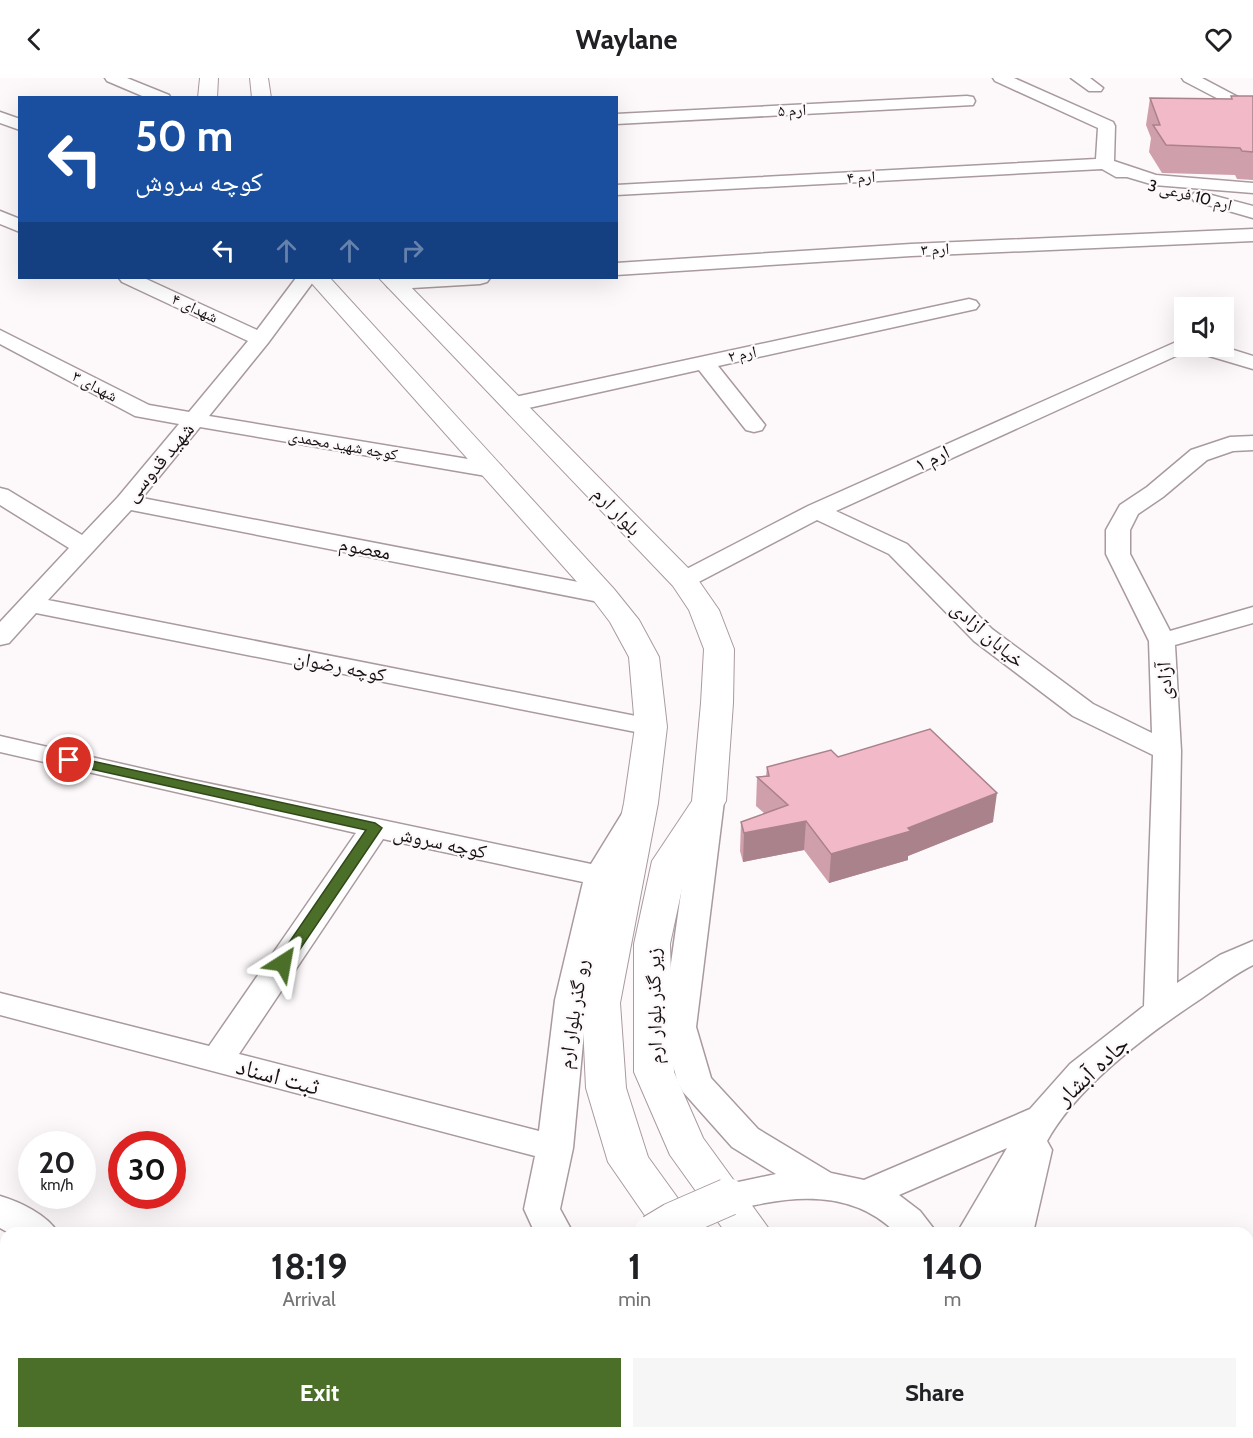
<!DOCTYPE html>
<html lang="en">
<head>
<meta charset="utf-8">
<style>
  body { margin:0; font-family:Cabin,"Noto Naskh Arabic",sans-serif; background:#f6f6f6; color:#202124; height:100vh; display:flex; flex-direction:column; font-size:22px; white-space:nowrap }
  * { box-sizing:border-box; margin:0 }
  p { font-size:20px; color:#757577 }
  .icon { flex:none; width:33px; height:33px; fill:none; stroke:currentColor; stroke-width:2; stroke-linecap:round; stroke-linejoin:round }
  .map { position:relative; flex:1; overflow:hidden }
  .details { position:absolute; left:0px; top:1149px; width:1254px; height:212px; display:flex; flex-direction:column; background:#fff; border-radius:18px 18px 0 0; box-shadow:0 6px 24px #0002 }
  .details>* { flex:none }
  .banner { position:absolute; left:18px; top:18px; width:600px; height:183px; border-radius:0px; box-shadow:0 6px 24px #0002; background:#1a4fa0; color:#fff; overflow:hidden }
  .controls { position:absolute; left:1174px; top:219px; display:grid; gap:12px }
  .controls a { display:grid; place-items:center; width:60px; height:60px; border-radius:0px; background:#fff; box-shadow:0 6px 24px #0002; font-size:30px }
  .speed { position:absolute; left:18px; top:1053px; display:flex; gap:12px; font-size:30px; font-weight:700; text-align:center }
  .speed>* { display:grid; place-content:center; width:78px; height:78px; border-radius:50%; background:#fff; box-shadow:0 6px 24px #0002; line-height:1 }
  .speed small { font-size:15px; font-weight:400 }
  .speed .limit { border:9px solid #d22; background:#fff; color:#111 }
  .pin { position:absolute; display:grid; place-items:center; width:51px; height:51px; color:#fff; margin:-26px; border:3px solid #fff; border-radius:50%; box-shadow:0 2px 6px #0007 }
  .me { position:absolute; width:66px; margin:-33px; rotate:34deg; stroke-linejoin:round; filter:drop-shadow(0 0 4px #0008) }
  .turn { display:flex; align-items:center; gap:21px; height:126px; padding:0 18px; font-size:27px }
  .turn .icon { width:78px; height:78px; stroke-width:2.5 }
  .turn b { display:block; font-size:42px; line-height:51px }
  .lanes { display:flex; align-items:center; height:57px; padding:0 18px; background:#0003; justify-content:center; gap:30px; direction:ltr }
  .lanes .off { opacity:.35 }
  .eta { display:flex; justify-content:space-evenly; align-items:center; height:102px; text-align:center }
  .eta b { font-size:36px; font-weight:700; line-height:42px }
  .cta { display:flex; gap:12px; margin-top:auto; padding:12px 18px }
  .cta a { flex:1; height:69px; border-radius:0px; background:#4b6f28; color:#fff; font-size:24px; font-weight:700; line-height:69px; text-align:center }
  .cta a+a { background:#f6f6f6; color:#202124 }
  header { display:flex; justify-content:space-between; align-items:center; height:78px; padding:0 18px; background:#fff; font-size:27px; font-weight:700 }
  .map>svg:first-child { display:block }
</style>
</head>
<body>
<header><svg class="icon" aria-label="back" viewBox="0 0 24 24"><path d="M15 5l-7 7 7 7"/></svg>Waylane<svg class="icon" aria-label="heart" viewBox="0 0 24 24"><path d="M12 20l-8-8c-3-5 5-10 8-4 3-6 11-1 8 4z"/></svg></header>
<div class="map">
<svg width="1253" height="1360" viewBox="0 0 1253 1360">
  <rect width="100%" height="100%" fill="#fdf9fa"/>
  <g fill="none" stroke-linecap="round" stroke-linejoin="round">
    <defs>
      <path id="minor" d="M105 0H127L169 17 171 20H147L107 3Z
        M993 0H1014L1113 44 1115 48 1114 83 1156 97 1253 105V115L1154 107 1127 99H1116L1102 91 616 117V107L1096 81 1098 50 995 3Z
        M1071 0H1090L1103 10 1101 13H1089Z
        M1182 0H1202L1253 27V39L1184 3Z
        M967 18 973 19 975 23 973 27 616 46V36Z
        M0 34 20 41V52L0 45Z
        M1200 114 1253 128V140L1194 123 1191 119 1194 115Z
        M0 133 20 141V154L0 146Z
        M1253 151V163L911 178 616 197V185L911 166Z
        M119 200H144L257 252 296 200H316L268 265 209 338 492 385 500 387 504 392 500 397 492 399 200 349 142 420 604 509 613 512 617 517 613 522 604 525 131 432 48 522 651 641 661 643 665 649 661 655 651 657 36 535 9 565 0 567V544L69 470 0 427V410L8 412 82 457 118 419 179 346 135 338 0 266V252L149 327 189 334 248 263 122 204Z
        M393 200H490L487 204 480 206 395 211 388 209 385 205 388 201Z
        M969 221 976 223 979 227 976 231 718 288 765 347 762 352 754 354 746 352 699 292 515 333 507 331 504 326 507 321 515 319Z
        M1185 260V268H1221L1253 278V291L1189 272 836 433 907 466 992 551 1093 626 1152 655 1149 563 1106 476V452L1120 427 1147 409 1191 372 1230 359 1253 358V372L1233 373 1207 382 1163 419 1138 436 1130 452V476L1170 553 1253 529V545L1175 567 1181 673 1177 905 1220 877 1253 863V887C1235 896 1219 908 1202 920 1149 955 1078 1007 1047 1063L1052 1072 1033 1155H995L996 1153 995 1155H957L1007 1070 899 1117 920 1133 937 1155H896C861 1119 812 1116 765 1125 748 1128 732 1134 715 1129L710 1119 715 1109 776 1096 732 1069 683 1014 678 1005 662 949 694 723 699 717 709 714 719 717 724 723 696 949 711 1000 758 1051 831 1095 864 1102 1030 1031 1070 986 1144 928 1153 677 1073 638 974 563 889 476 817 442 693 507 684 510 675 507 671 502 675 497 808 428Z
        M0 658 183 700 591 786 623 734 633 731 643 734 648 740 615 798 587 922 573 1070 560 1131 573 1155H535L524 1131 535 1078 0 937V915L209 968 356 755 0 674ZM383 761 583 804 555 922 539 1053 239 976Z
        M0 1118C20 1124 48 1137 58 1155H9L0 1150Z
        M6 1310V1346L0 1348V1312Z
        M369 1354H417L419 1360H372Z
        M640 1354H778L775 1360H643Z
        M1010 1354H1051L1053 1360H1013Z"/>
      <path id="major" d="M200 0H218L217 20H198Z
        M250 0H268L271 20H252Z
        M307 200H330L614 511 639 542 659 579 667 649 658 725 620 925 626 1010 648 1079 703 1155H657L608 1084 586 1010 582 925 624 725 635 649 629 579 610 544 594 523Z
        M379 200H402L694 496 719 532 734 571 733 625 726 723 688 783 670 866 674 994 703 1060 772 1155H726L670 1077 634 994V866L652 783 692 723 701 625 704 571 689 532 673 508Z
        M402 1354H451L449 1360H399Z
        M616 1354H686L688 1357 686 1360H613Z
        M834 1354H884L887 1360H836Z
        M901 1354H950L953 1360H903Z"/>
    </defs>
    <use href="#minor" stroke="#a99a9e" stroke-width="3"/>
    <use href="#major" stroke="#a99a9e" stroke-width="2"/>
    <use href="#minor" fill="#fff" fill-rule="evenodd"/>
    <use href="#major" fill="#fff" fill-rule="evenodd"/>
    <defs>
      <path id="minor-bridge" d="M653 1155 673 1143 728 1119"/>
    </defs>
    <use href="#minor-bridge" stroke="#a99a9e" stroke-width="39" stroke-linecap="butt"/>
    <use href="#minor-bridge" stroke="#fff" stroke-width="37"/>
  </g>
  <path fill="#d09fac" d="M1231 18H1253V102L1237 101 1235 97 1162 95 1149 74 1151 60 1146 47 1150 20 1231 21Z
    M838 679 993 744 908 778V782L829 805 804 772 743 784 740 773 741 744 765 736 756 728 757 699 766 698 767 689Z"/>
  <path fill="#a9828c" d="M997 715 993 744 908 778V782L829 805 831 776 908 750Z
    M806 743 804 772 743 784 744 755Z"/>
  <path fill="#f2b9c8" stroke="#a9828c" stroke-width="1.5" d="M1231 18H1253V74L1242 73 1240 70 1166 67 1153 47H1160L1150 20 1232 21Z
    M930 651 997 715 908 750 911 753 831 776 806 743 744 755 741 744 788 727 757 699 769 698 767 689 831 672 838 679Z"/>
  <path fill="#4b6f28" stroke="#31481a" stroke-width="1.5" d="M69 678 375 745 382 750 288 889 283 891 275 885 366 752 64 685 62 682Z"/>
  <g text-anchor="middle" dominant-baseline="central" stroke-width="4.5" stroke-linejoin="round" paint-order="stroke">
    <g font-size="16" fill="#161112" stroke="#fdf9fa">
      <text transform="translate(792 32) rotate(-3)">ارم ۵</text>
      <text transform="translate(861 99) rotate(-3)">ارم ۴</text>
      <text transform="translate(1190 117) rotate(14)">ارم 10 فرعی 3</text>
      <text transform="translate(935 171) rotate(-3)">ارم ۳</text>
      <text transform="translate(195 230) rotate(25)">شهدای ۴</text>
      <text transform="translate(742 276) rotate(-12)">ارم ۲</text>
      <text transform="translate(95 308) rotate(28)">شهدای ۳</text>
      <text transform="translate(343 367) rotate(10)">کوچه شهید محمدی</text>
    </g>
    <g font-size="20" fill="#161112" stroke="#fdf9fa">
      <text transform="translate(932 380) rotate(-25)">ارم ۱</text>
      <text transform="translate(159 384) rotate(-50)">شهید قدوسی</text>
      <text transform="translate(617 433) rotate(46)">بلوار ارم</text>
      <text transform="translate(365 470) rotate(11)">معصوم</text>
      <text transform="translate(988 556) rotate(41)">خیابان آزادی</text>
      <text transform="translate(340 588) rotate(11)">کوچه رضوان</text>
      <text transform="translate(1164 603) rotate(-92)">آزادی</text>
      <text transform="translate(440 764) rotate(12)">کوچه سروش</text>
      <text transform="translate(654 928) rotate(-91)">زیر گذر بلوار ارم</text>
      <text transform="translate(573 936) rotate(-81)">رو گذر بلوار ارم</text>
    </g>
    <g font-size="24" fill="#161112" stroke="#fdf9fa">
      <text transform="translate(1092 992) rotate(-43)">جاده آبشار</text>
      <text transform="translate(278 998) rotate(15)">ثبت اسناد</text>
    </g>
  </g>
</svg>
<div class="controls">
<a><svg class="icon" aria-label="sound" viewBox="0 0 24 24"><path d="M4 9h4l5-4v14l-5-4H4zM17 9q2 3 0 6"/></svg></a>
</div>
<div class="speed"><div>20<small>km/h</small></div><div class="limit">30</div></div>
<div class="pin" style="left:69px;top:682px;background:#d93025"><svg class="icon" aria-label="arrive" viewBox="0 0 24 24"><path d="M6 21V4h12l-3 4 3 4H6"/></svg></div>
<svg class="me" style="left:283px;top:885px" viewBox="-20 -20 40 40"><path d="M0-17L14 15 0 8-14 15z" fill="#4b6f28" stroke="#fff" stroke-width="4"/></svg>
<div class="banner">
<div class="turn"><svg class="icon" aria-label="left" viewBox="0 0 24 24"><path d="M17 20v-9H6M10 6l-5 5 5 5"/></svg><div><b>50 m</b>کوچه سروش</div></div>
<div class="lanes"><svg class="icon" aria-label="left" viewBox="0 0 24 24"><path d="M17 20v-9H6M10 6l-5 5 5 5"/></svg><svg class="icon off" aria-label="ahead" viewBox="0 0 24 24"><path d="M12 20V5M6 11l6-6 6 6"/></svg><svg class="icon off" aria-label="ahead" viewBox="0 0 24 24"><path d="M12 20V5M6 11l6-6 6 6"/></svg><svg class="icon off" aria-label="right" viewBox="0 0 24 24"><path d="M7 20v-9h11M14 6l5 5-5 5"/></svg></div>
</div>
<section class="details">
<div class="eta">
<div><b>18:19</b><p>Arrival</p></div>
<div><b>1</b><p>min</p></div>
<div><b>140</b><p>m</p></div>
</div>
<div class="cta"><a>Exit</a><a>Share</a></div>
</section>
</div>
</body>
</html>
